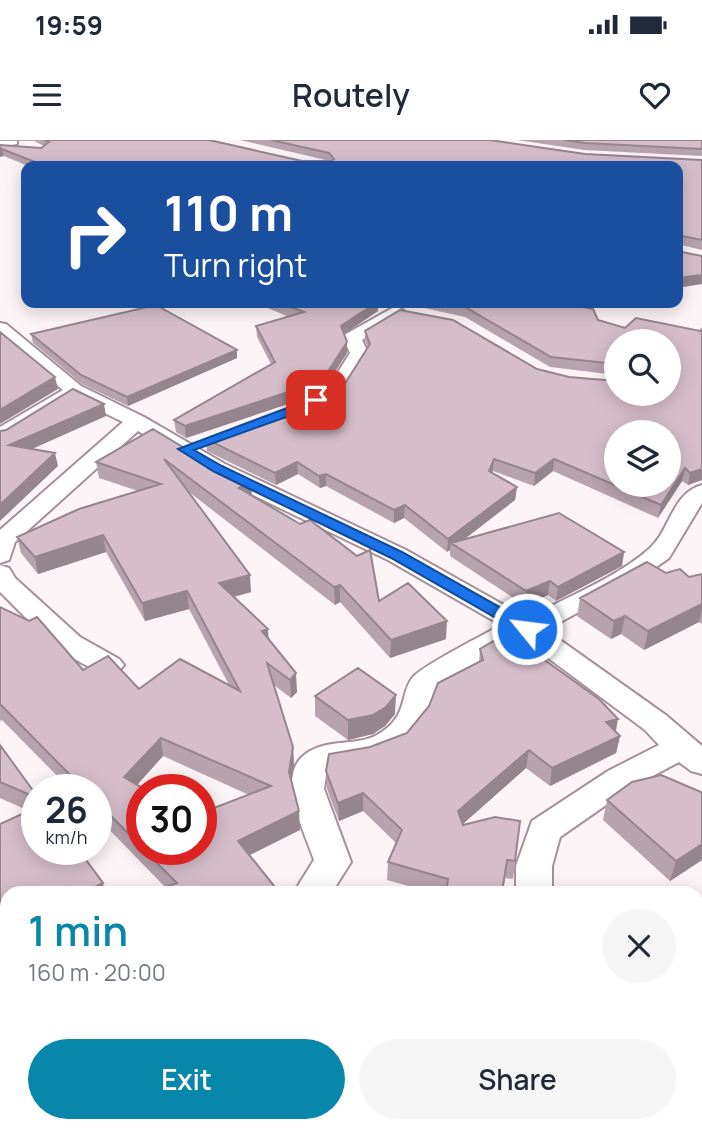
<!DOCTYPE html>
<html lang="en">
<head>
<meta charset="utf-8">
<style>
  body { margin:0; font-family:Manrope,sans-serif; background:#f6f6f7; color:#1f2937; height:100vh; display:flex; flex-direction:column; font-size:26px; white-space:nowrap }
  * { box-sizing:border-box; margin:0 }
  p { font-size:23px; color:#747a83 }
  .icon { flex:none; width:38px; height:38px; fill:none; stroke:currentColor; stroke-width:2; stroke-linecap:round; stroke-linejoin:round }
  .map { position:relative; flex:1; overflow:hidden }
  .side { position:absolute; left:0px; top:746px; width:704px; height:247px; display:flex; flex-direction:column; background:#fff; border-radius:21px 21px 0 0; box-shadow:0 4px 18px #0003 }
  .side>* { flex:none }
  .top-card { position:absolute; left:21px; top:21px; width:662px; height:147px; border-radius:14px; box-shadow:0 4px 18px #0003; background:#1a4fa0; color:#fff; overflow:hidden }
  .controls { position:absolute; left:604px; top:189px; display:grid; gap:14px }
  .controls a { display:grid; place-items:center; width:77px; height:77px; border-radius:50%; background:#fff; box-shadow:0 4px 18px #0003; font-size:35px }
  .speed { position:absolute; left:21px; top:634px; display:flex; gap:14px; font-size:35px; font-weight:700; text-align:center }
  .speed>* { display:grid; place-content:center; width:91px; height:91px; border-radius:50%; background:#fff; box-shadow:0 4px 18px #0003; line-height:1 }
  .speed small { font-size:18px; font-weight:400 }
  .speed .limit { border:10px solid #d22; background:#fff; color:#111 }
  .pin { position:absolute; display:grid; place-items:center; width:60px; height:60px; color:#fff; margin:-30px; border-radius:14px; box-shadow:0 4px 10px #0006 }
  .me { position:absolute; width:77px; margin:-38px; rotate:299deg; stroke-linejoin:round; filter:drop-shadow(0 0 5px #0008) }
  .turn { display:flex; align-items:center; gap:24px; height:147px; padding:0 28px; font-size:32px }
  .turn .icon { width:91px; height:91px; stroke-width:2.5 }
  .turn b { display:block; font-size:49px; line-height:60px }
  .round { display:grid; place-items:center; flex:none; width:74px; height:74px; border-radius:37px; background:#f6f6f7 }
  .summary { display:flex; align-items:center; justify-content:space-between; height:119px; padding:0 28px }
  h1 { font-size:42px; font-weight:600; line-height:52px; color:#0887aa }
  .cta { display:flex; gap:14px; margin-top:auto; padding:14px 28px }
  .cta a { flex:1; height:80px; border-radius:42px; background:#0887aa; color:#fff; font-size:28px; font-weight:600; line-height:80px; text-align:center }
  .cta a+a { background:#f6f6f7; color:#1f2937 }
  .status { display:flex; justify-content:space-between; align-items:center; height:49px; padding:0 35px; background:#fff; direction:ltr }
  .status svg { height:19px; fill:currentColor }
  header { display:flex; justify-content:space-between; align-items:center; height:91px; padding:0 28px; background:#fff; font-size:32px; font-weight:600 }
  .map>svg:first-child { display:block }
</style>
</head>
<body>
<div class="status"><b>19:59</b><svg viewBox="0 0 49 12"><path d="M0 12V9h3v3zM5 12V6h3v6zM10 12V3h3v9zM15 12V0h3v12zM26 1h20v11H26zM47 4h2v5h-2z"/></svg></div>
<header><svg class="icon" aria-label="menu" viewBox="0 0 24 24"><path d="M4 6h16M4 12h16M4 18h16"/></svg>Routely<svg class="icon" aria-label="heart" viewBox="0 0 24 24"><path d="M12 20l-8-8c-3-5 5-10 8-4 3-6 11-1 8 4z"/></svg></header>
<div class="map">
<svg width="702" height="992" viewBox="0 0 702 992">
  <rect width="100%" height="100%" fill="#fdf4f8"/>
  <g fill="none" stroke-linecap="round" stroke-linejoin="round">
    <defs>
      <path id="minor" d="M17 0V4L0 7V1Z
        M396 166 404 171 402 175 362 200 368 213 343 254 312 270H298L295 266 298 262 329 246 350 213 343 198 346 194Z
        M0 183 6 184 81 246 144 277 225 324 406 410 527 478C564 459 619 436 649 409 670 391 672 353 702 345V363L669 418 642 437 546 490 667 576 702 606V634L691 631 679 622 632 647 560 697 552 726V752H516V726L532 681 608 631 659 605 645 590 520 497 439 547 426 582 405 608 369 622 327 629 324 649 351 722 332 752H294L314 720C300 679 264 615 332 604 353 601 370 603 387 588 407 572 401 551 413 537 425 524 482 496 501 485L388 420 209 334 138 291 15 402 9 420 0 423V390L123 282 72 257 7 300 0 302V287L63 250 0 197Z
        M0 425 9 428 15 438 80 497 119 519 124 525 119 531C82 541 26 477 0 452Z
        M395 985H442L445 992H397Z"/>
    </defs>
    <use href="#minor" stroke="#a5909b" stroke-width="4"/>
    <use href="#minor" fill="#fff" fill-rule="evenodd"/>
  </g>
  <path fill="#b7a3ae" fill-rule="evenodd" d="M0 0H209L302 21H330L240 0H490L585 14 702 20V110L677 104V26H28L4 16 0 5 41 8 44 6 34 1H0Z
    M517 0H702V16L584 10Z
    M256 163H378V171L344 194 347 202V213L327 244 288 264 186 298 176 292 174 280 271 224 257 197 256 186 289 177Z
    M402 163H585L572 165 593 169 598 180 625 188 636 178 700 191 702 189V340L688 345 682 341 658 378 553 331 534 346 493 331V333L517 347 515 360 465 399 559 373 624 412 622 426 556 461 548 455 524 465 450 416V410L447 412 404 378 394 383 326 346 320 348 298 334 276 345 207 311 206 299 304 265 344 245 368 208 365 201V191L400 170 453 180 537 229 569 237 616 241V254H668V201H616V235L550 227 465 177ZM616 292H668V345H616Z
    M31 194 237 210V218L128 266 82 244 33 203Z
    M153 289 252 355 379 461 446 499 390 518 340 462 335 465 189 352 251 452 234 457 269 500 297 552 291 558 274 545 293 607 294 626 291 641 300 690 165 747 96 676V649H70L2 580 0 581V467L83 530 139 549 229 545 189 469 145 481 106 412 38 434 21 413 17 397 138 351 99 338 96 322ZM163 616 249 655 201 709H142V649L137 645Z
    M666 433 689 437 702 434V484L699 482 644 510 621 494 611 499 577 476 580 458Z
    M480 509 616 592 620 596 616 613 550 646 526 628 463 684V685L520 681 513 739 505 738 503 752H430L387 740 388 722 396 703 363 671 339 681 327 649 326 631 370 607 407 593 479 523Z
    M315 556 395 574 385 586 373 594 348 600 315 576Z
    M0 605 37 656V709L7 752V792L0 780V684L29 671 0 658Z
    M702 654V720L670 741 603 680 607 660Z
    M696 819H702V866L696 867Z
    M464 985H696L702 992H466Z"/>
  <path fill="#95858d" d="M0 9H2L4 16 0 17Z
    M139 23 140 26H119Z
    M702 135V144L677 148V138Z
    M376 163H378V171L341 196V186Z
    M545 163H585L544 169Z
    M347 202V213L327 244 288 264 186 298 185 286Z
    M237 210V218L128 266 127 257Z
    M55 237 58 249 0 284V270Z
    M104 264 106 276 12 318 9 305Z
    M55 313 58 326 0 381V365Z
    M494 319 493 331 488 343 489 331Z
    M554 319 553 331 534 346 535 333Z
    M297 322 298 334 276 345 275 333Z
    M685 328 682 341 658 378 661 365Z
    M702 329V340L688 345 690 333Z
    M326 334V346L320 348 319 336Z
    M251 341 252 357 239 348Z
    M517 347 515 360 455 406 451 403 450 410 447 412 448 399Z
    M405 365 404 378 394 383V370Z
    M103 395 106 412 38 434 35 417Z
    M624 412 622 426 556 461 558 447Z
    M250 435 251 452 221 460 219 443Z
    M550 441 548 455 524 465 526 451Z
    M340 445V462L335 465 334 447Z
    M187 451 189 469 145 481 142 463Z
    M702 464V470L699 482 644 510 648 491Z
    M625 476 621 494 611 499 614 481Z
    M447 481 446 499 390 518 391 500Z
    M268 489 269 507 262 491Z
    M296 533 297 552 291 558 290 540Z
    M396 555 395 574 385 586 373 594 348 600V580Z
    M618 579 615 596 606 582Z
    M620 596 616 613 550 646 552 628Z
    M161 598 163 616 127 656 124 637Z
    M293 607 294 626 290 651 289 632Z
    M529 610 526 628 457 689 458 671Z
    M363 653V671L339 681 338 663Z
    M299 671 300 690 240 720 238 701Z
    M702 704V720L670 741 676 721Z
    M103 743 105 752H85Z
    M702 976V992H668L670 986 673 985H696V978Z"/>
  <path fill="#d5beca" stroke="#95858d" stroke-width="2" fill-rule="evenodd" d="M45 0H209L302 21H331L334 19 329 13 271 0H490L585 14 702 20V100L677 95V26H150L139 23 119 26H45L2 9H0V5L41 8 49 2Z
    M564 0H702V9L585 3Z
    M677 111 702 116V135L677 138Z
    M280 163H376L341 186 347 202 327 233 288 252 185 286 174 280 275 222 256 186 304 172Z
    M446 163H562L593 169 598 180 625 188 636 178 700 191 702 189V329L690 333 685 328 661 365 554 319 535 333 494 319 489 331 517 347 448 399 405 365 394 370 326 334 319 336 297 322 275 333 206 299 304 265 344 245 370 204 365 191 400 170 453 180 537 229 569 237 616 241V254H668V201H616V224L551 217 465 167ZM616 292H668V345H616Z
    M156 165 237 210 127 257 81 235 31 194Z
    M0 192 55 237 0 270Z
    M73 249 104 264 9 305 55 313 0 365V291L6 290Z
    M153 289 206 321 251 341 239 348 300 384 310 380 357 416 370 410 379 461 408 443 447 481 391 500 340 445 334 447 164 319 250 435 219 443 268 489 262 491 296 533 290 540 267 523 293 607 289 632 299 671 238 701 279 752H151L177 743 143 709H201V673L271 646 161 598 124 637 144 649H142V707L96 661V649H84L0 564V467L29 481 37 477 83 530 108 516 139 549 180 519 240 551 187 451 142 463 103 395 35 417 17 397 79 369 161 344 96 322Z
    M559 373 624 412 558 447 550 441 526 451 451 403Z
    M647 422 666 433 680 429 689 437 702 434V464L648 491 625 476 614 481 580 458Z
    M507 493 599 559 618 579 606 582 620 596 552 628 529 610 458 671 463 685 495 677 520 681 515 721 507 720 502 752H446L448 739 388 722 402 690 363 653 338 663 326 631 329 614 370 607 407 593 429 566 438 543 483 520 480 509Z
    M358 528 396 555 386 567 373 575 348 580 315 556Z
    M0 605 37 656V658L0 642Z
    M661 635 701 652 702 654V704L676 721 607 660 632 642Z
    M37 667V709H78L103 743 85 752H7V779L0 768V684Z
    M696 819H702V856L696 857Z
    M699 898 702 902V976L696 978V899Z
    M7 941V985H77L79 992H0V944Z
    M149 985H170L177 992H136Z
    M266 985H347L349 992H268Z
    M473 985H673L670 986 671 992H475Z"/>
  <path fill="#1a73e8" stroke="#114b97" stroke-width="2" d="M316 257 321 260 320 263 300 272 194 310 222 326 402 412 533 486 535 489 533 493H522L391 418 213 331 178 309Z"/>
</svg>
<div class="controls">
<a><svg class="icon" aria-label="search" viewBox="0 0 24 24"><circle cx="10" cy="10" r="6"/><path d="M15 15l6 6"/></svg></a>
<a><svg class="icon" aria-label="layers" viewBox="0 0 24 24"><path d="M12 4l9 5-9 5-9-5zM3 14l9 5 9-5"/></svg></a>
</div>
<div class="speed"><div>26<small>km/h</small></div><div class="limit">30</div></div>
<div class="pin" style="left:316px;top:260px;background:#d93025"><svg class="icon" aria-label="arrive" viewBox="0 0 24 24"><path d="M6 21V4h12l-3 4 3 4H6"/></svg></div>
<svg class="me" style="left:527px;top:489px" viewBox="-20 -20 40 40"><circle r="17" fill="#1a73e8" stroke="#fff" stroke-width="3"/><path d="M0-11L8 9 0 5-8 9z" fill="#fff"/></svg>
<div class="top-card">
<div class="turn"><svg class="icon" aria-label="right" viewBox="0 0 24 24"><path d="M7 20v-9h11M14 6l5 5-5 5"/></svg><div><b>110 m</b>Turn right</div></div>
</div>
<section class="side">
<div class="summary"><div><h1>1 min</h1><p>160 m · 20:00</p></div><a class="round"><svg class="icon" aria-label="close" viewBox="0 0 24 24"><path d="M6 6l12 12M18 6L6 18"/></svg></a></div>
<div class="cta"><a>Exit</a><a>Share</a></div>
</section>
</div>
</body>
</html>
